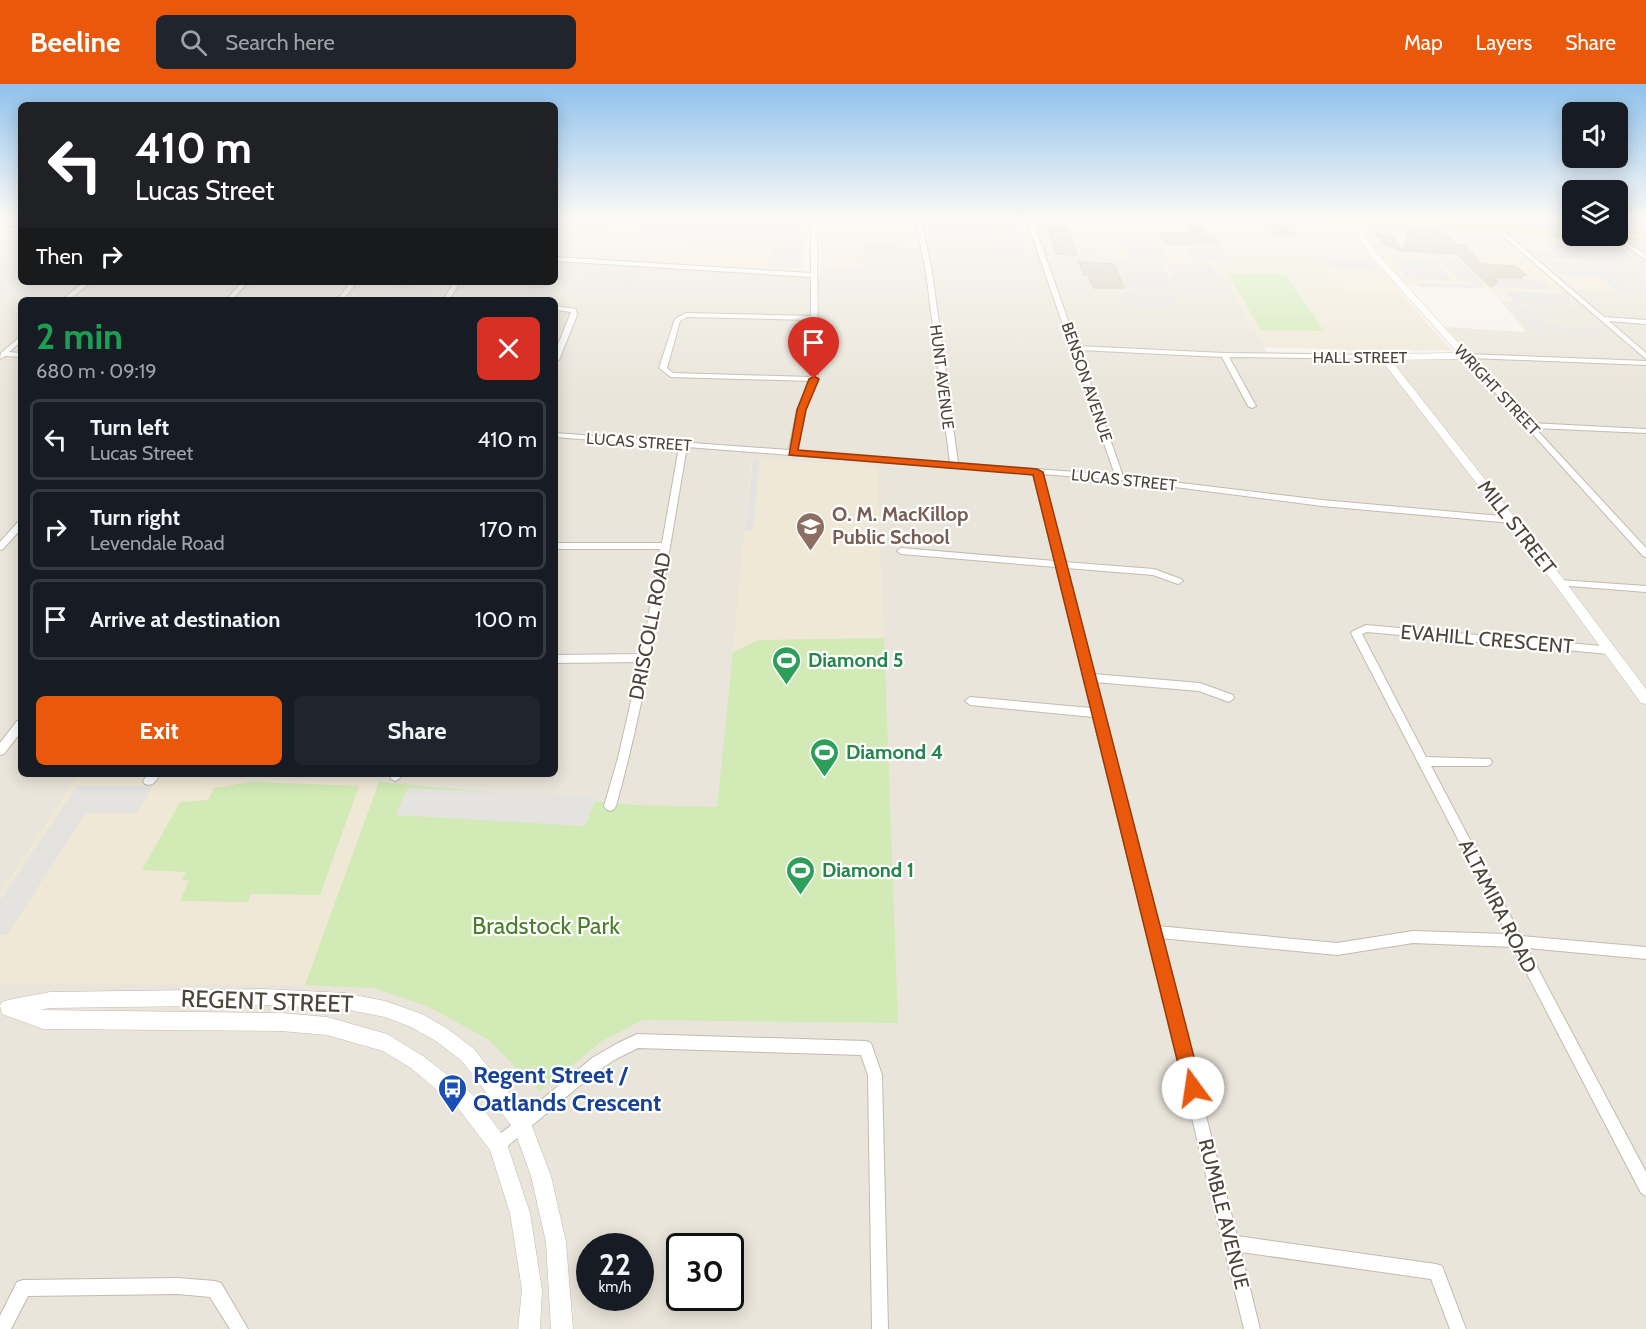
<!DOCTYPE html>
<html lang="en">
<head>
<meta charset="utf-8">
<style>
  body { margin:0; font-family:Cabin,sans-serif; background:#20242c; color:#f1f3f6; height:100vh; display:flex; flex-direction:column; font-size:22px; white-space:nowrap }
  * { box-sizing:border-box; margin:0 }
  p { font-size:20px; color:#9ea1a6 }
  .icon { flex:none; width:33px; height:33px; fill:none; stroke:currentColor; stroke-width:2; stroke-linecap:round; stroke-linejoin:round }
  .map { position:relative; flex:1; overflow:hidden }
  .drawer { position:absolute; left:18px; top:213px; width:540px; height:480px; display:flex; flex-direction:column; background:#171b24; border-radius:9px; box-shadow:0 3px 15px #0003 }
  .drawer>* { flex:none }
  .banner { position:absolute; left:18px; top:18px; width:540px; height:183px; border-radius:9px; box-shadow:0 3px 15px #0003; background:#202124; color:#fff; overflow:hidden }
  .fabs { position:absolute; left:1562px; top:18px; display:grid; gap:12px }
  .fabs a { display:grid; place-items:center; width:66px; height:66px; border-radius:9px; background:#171b24; box-shadow:0 3px 15px #0003; font-size:30px }
  .speed { position:absolute; left:576px; top:1149px; display:flex; gap:12px; font-size:30px; font-weight:700; text-align:center }
  .speed>* { display:grid; place-content:center; width:78px; height:78px; border-radius:50%; background:#171b24; box-shadow:0 3px 15px #0003; line-height:1 }
  .speed small { font-size:15px; font-weight:400 }
  .speed .limit { border:3px solid #111; border-radius:9px; background:#fff; color:#111 }
  .pin { position:absolute; display:grid; place-items:center; width:51px; height:51px; color:#fff; margin:-62px -26px; border-radius:50% 50% 50% 0; rotate:-45deg; box-shadow:0 0 6px #0007 }
  .pin .icon { rotate:45deg }
  .me { position:absolute; width:66px; margin:-33px; rotate:346deg; stroke-linejoin:round; filter:drop-shadow(0 0 4px #0008) }
  .turn { display:flex; align-items:center; gap:21px; height:126px; padding:0 18px; font-size:27px }
  .turn .icon { width:78px; height:78px; stroke-width:2.5 }
  .turn b { display:block; font-size:42px; line-height:51px }
  .then { display:flex; align-items:center; height:57px; padding:0 18px; background:#0003; gap:12px; font-size:22px }
  .round { display:grid; place-items:center; flex:none; width:63px; height:63px; border-radius:9px; background:#20242c }
  .headline { display:flex; align-items:center; justify-content:space-between; height:102px; padding:0 18px }
  h1 { font-size:36px; font-weight:700; line-height:45px; color:#1e9e55 }
  .primary-button { display:flex; gap:12px; margin-top:auto; padding:12px 18px }
  .primary-button a { flex:1; height:69px; border-radius:9px; background:#ea580c; color:#fff; font-size:24px; font-weight:700; line-height:69px; text-align:center }
  .primary-button a+a { background:#20242c; color:#f1f3f6 }
  ul { padding:0; list-style:none }
  li { display:flex; align-items:center; gap:18px; height:81px; margin:0 12px 9px; padding:0 6px; border:3px solid #363941; border-radius:9px }
  li div { flex:1 }
  li b { display:block; font-size:22px }
  li em { font-style:normal }
  header { display:flex; align-items:center; gap:36px; box-sizing:border-box; height:84px; padding:0 30px; background:#ea580c; color:#fff }
  header strong { font-size:28px }
  nav { display:flex; gap:33px; margin-inline-start:auto; font-size:21px }
  .search { width:420px; height:54px; background:#20242c; display:flex; align-items:center; gap:15px; box-sizing:border-box; padding:0 21px; border-radius:9px; color:#9ea1a6; font-size:22px }
  .map>svg:first-child { display:block }
</style>
</head>
<body>
<header>
<strong>Beeline</strong>
<div class="search"><svg class="icon" aria-label="search" viewBox="0 0 24 24"><circle cx="10" cy="10" r="6"/><path d="M15 15l6 6"/></svg>Search here</div>
<nav><a>Map</a><a>Layers</a><a>Share</a></nav>
</header>
<div class="map">
<svg width="1646" height="1245" viewBox="0 0 1646 1245">
  <rect width="100%" height="100%" fill="#f6f3ec"/>
  <path fill="#eae5da" fill-rule="evenodd" d="M21 142V198H555V178L820 192V185L862 159 1031 171 1029 161 1098 163 1102 174 1161 177 1167 192 1224 193 1269 272 1395 278 1474 273 1444 243 1526 248 1500 216 1574 220 1556 203 1635 208 1590 169 1632 168 1646 176V1245H0V157ZM21 216H555V690H21ZM590 1162H640V1214H590ZM680 1162H730V1214H680Z"/>
  <path fill="#f7ead8" d="M555 134H803V187L555 173Z
    M821 134H908L913 163 862 159 859 185H820Z
    M921 134H1572V152H1617V134H1646V176L1632 168 1591 169 1636 208 1557 203 1574 221 1500 216 1486 205 1394 201 1402 211 1347 209 1313 167 1229 165 1236 176 1214 177 1224 193 1167 192 1161 177 1102 174 1097 163 1029 161 1032 171 928 164Z"/>
  <path fill="#efe8d6" d="M1229 164 1313 167 1347 209 1402 211 1451 266 1383 267 1264 263 1214 176H1235Z
    M751 374 877 382 884 554 758 556 733 568Z
    M79 690 379 698 305 901 0 900V810Z"/>
  <path fill="#d2eab5" d="M1228 190H1285L1324 247 1261 246Z
    M884 554 898 939 643 936 602 957 540 1007 489 956 429 923 374 904 305 901 379 698 637 721 717 723 733 568 758 556Z
    M252 698 359 702 320 811 251 810 248 818 180 817 189 797 182 795 186 788 142 786 180 718 208 716 214 704Z"/>
  <path fill="#e5e3e0" d="M570 134H614L602 153 557 151Z
    M644 134H801L799 184 765 183 775 159 632 156Z
    M978 134H991L995 146 1008 145 1007 139H1012L1011 134H1015L1027 170 933 166 929 142 960 143 961 140H978Z
    M1457 149 1498 153 1511 168H1498L1494 164 1495 167 1474 164 1468 162Z
    M1120 153 1158 154 1169 176 1129 174Z
    M1549 160 1619 163 1637 173 1619 174 1644 194H1625L1594 169 1630 201H1625L1634 208 1617 207 1600 194 1560 189 1548 179 1591 180 1585 175 1538 173 1530 166 1553 168Z
    M1192 162 1223 163 1230 175H1200L1201 178H1193L1186 164Z
    M1324 173 1368 174 1378 186 1333 185Z
    M1392 174 1435 177 1452 197 1407 194Z
    M1442 176H1461L1486 201 1475 202 1477 204 1420 203 1417 199 1473 201 1470 197H1461Z
    M1116 177 1157 178 1159 182H1164L1171 206 1130 204Z
    M1167 180H1211L1220 195H1175Z
    M555 184H564L550 211 559 212 556 217 468 216 470 212 526 213 532 198H555Z
    M591 185 636 188 630 209H617L620 198 586 199Z
    M1489 193 1543 197 1553 206 1493 203 1490 200H1496Z
    M403 198H411L407 205H436L430 216H390Z
    M1121 207 1172 209 1177 222H1171L1172 225 1136 224 1134 218H1124Z
    M1505 207 1563 210 1572 220 1514 218Z
    M1510 221 1528 222 1547 242 1598 244 1606 252 1547 249 1544 246H1532Z
    M753 375H760L753 447H745Z
    M77 702H153L137 729H86L7 851H0V816Z
    M408 704 597 713 585 742 395 731Z"/>
  <path fill="#d8cfc1" stroke="#d3c7b4" stroke-width="1.5" d="M1047 134H1064L1077 171 1056 170 1045 136Z
    M1186 138H1197L1206 150H1212L1218 160H1166L1160 150 1163 149H1192Z
    M1266 140H1284L1293 151H1276Z
    M1416 146 1443 148 1457 161H1465L1481 180 1515 182 1526 191H1520L1522 194 1492 193 1497 198 1491 203 1457 170 1403 167 1409 147Z
    M1376 150H1390L1402 167 1384 160Z
    M1079 178 1114 180 1124 204H1094L1088 191H1084Z"/>
  <g fill="none" stroke-linecap="round" stroke-linejoin="round">
    <defs>
      <path id="minor" d="M811 134H817L818 295 805 326 796 367 950 379 926 188 915 134H921L932 188 958 379 1115 391 1026 134H1032L1077 262 1224 269 1384 271 1388 273 1384 275 1229 273 1256 322 1252 324 1248 322 1222 273 1079 266 1123 392 1322 416 1512 433 1516 436 1512 439 1322 422 1120 396 1042 390 1064 478 1154 485 1181 495 1183 497 1178 500 1153 491 1066 484 1093 590 1200 599 1233 611 1234 614 1229 618 1199 607 1095 598 1157 842 1337 859 1413 847 1507 850 1351 549 1353 547 1366 541 1613 563 1614 566 1609 570 1367 548 1362 550 1426 673 1490 675 1492 678 1490 681 1486 682H1431L1521 852 1646 863V875L1527 864 1646 1088V1112L1641 1109 1513 863 1413 859 1337 871 1160 854 1237 1152 1436 1180 1442 1182 1466 1245H1450L1431 1195 1241 1168 1260 1245H1244L1093 633 970 621 965 617 970 613 1091 624 1056 483 901 470 897 467 901 464 1055 477 1033 390 687 363C666 483 649 604 616 722L614 725 610 727 606 725 604 722 618 674 640 578 555 579V571L642 570 660 465H555V459H662L679 363 555 353V349L789 366 797 326 810 297 671 293 659 284 675 235 686 229 811 232V193L555 177V173L811 189ZM687 233 811 236 810 293 673 289 667 284 680 237Z
        M4 143 21 144V148L2 146V144Z
        M1497 145H1501L1604 233 1646 236V240L1609 237 1646 269V275L1497 147Z
        M1617 151 1646 171V176L1611 152Z
        M84 198H91L69 216H62Z
        M242 198H248L232 216H226Z
        M351 198H357L343 216H337Z
        M454 198H460L449 216H443Z
        M555 222 576 225 577 231 559 276 555 278V268L571 228 555 226Z
        M21 252V258L9 268 21 269V273L5 272 0 275 1 269Z
        M1465 270 1646 277V281L1471 274 1530 339 1646 345V349L1535 344 1646 464V473L1643 472 1463 273 1461 272Z
        M21 437V445L3 465 0 466V458L18 438Z
        M1560 496 1646 502V508L1557 501 1555 499 1557 497Z
        M21 636V648L4 670 0 671V659L17 637Z
        M148 690H160C156 697 153 703 145 700L143 697Z
        M390 690H402L399 695 395 697 391 695Z
        M637 950 866 957 871 959 882 991 888 1245H872L868 991 861 971 638 964 614 976 591 992 503 1066 498 1068 493 1066 491 1061 493 1056 592 974 618 959Z
        M178 1194 215 1197 221 1199 248 1245H230L210 1213 178 1210 28 1212 11 1245H0V1232L17 1198 23 1196Z"/>
      <path id="tertiary" d="M1350 136H1356L1377 169 1470 272 1465 275 1391 276 1564 496 1646 605V620L1641 619 1556 502 1379 273 1384 270 1458 269 1371 172 1349 138Z
        M265 905 344 909 385 917 422 930 448 945 474 965 528 1032 551 1092 566 1158 573 1245H551L546 1158 531 1092 514 1045 462 977 436 957 411 943 385 933 344 925 265 921 50 924 40 926 281 929 327 933 387 950 423 972 472 1010 505 1054 530 1129 542 1206 540 1245H518L522 1206 510 1129 490 1066 458 1024 411 984 383 967 327 951 281 947 43 945 2 930 0 922 2 918 8 916 50 908Z"/>
      <path id="secondary" d="M13 134 21 136 0 150V144Z"/>
      <path id="primary" d="M1279 134H1343L1572 146 1573 152Z
        M1617 148 1646 150V156L1614 153Z"/>
    </defs>
    <use href="#minor" stroke="#c2bbae" stroke-width="2"/>
    <use href="#tertiary" stroke="#c2bbae" stroke-width="1"/>
    <use href="#secondary" stroke="#d6c79b" stroke-width="1"/>
    <use href="#primary" stroke="#e6c16a" stroke-width="2"/>
    <use href="#minor" fill="#fff" fill-rule="evenodd"/>
    <use href="#tertiary" fill="#fff" fill-rule="evenodd"/>
    <use href="#secondary" fill="#fff3cd" fill-rule="evenodd"/>
    <use href="#primary" fill="#ffe39c" fill-rule="evenodd"/>
  </g>
  <linearGradient id="sky" x2="0" y2="1"><stop stop-color="#8fc1ec"/><stop offset="0.43" stop-color="#fbfaf6"/><stop offset="1" stop-color="#fbfaf6" stop-opacity="0"/></linearGradient>
  <rect width="1646" height="309" fill="url(#sky)"/>
  <path fill="#ea580c" stroke="#983908" stroke-width="1.5" d="M814 292 819 295 806 326 798 366 1037 385 1043 388 1202 1004 1200 1010 1193 1013 1187 1010 1184 1004 1033 391 789 371 797 326 809 295Z"/>
  <defs>
    <symbol id="school-pin" viewBox="-11 -11 22 30"><path d="M0 17L-7.5 6A9.5 9.5 0 1 1 7.5 6Z" fill="#8d6e63" stroke="#fff"/><path d="M0-5L7-2L0 1L-7-2ZM-4 1L0 2.5L4 1V4Q0 6-4 4Z" fill="#fff"/></symbol>
    <symbol id="stadium-pin" viewBox="-11 -11 22 30"><path d="M0 17L-7.5 6A9.5 9.5 0 1 1 7.5 6Z" fill="#2e9e5b" stroke="#fff"/><path d="M0-5a6.5 5 0 1 0 0 10a6.5 5 0 1 0 0-10ZM-3.5-1.8h7v3.6h-7Z" fill="#fff"/></symbol>
    <symbol id="bus-pin" viewBox="-11 -11 22 30"><path d="M0 17L-7.5 6A9.5 9.5 0 1 1 7.5 6Z" fill="#1a4fb4" stroke="#fff"/><path d="M-5-6H5V4H4V6H2V4H-2V6H-4V4H-5ZM-3.5-4V0h7V-4ZM-3.5 1.2v1.5H-2V1.2ZM2 1.2v1.5H3.5V1.2Z" fill="#fff"/></symbol>
  </defs>
  <g fill-rule="evenodd">
    <use href="#school-pin" x="794" y="426" width="33" height="45"/>
    <use href="#stadium-pin" x="770" y="560" width="33" height="45"/>
    <use href="#stadium-pin" x="808" y="652" width="33" height="45"/>
    <use href="#stadium-pin" x="784" y="770" width="33" height="45"/>
    <use href="#bus-pin" x="436" y="988" width="33" height="45"/>
  </g>
  <g text-anchor="middle" dominant-baseline="central" stroke-width="4.5" stroke-linejoin="round" paint-order="stroke">
    <g font-size="16" fill="#4b4439" stroke="#fff">
      <text x="1360" y="273">HALL STREET</text>
      <text transform="translate(942 293) rotate(83)">HUNT AVENUE</text>
      <text transform="translate(1087 298) rotate(71)">BENSON AVENUE</text>
      <text transform="translate(1497 306) rotate(47)">WRIGHT STREET</text>
      <text transform="translate(639 358) rotate(4)">LUCAS STREET</text>
      <text transform="translate(1124 396) rotate(6)">LUCAS STREET</text>
    </g>
    <g font-size="20" font-weight="bold" fill="#785e54" stroke="#fff" text-anchor="start">
      <text x="832" y="430">O. M. MacKillop<tspan x="832" dy="23">Public School</tspan></text>
    </g>
    <g font-size="20" fill="#4b4439" stroke="#fff">
      <text transform="translate(1517 443) rotate(52)">MILL STREET</text>
      <text transform="translate(650 542) rotate(-79)">DRISCOLL ROAD</text>
      <text transform="translate(1487 555) rotate(5)">EVAHILL CRESCENT</text>
      <text transform="translate(1498 822) rotate(63)">ALTAMIRA ROAD</text>
      <text transform="translate(1224 1130) rotate(76)">RUMBLE AVENUE</text>
    </g>
    <g font-size="20" font-weight="bold" fill="#27864d" stroke="#fff" text-anchor="start">
      <text x="808" y="576">Diamond 5</text>
      <text x="846" y="668">Diamond 4</text>
      <text x="822" y="786">Diamond 1</text>
    </g>
    <g font-size="24" fill="#4a7f2a" stroke="#fff">
      <text x="546" y="841">Bradstock Park</text>
    </g>
    <g font-size="24" fill="#4b4439" stroke="#fff">
      <text transform="translate(267 917) rotate(2)">REGENT STREET</text>
    </g>
    <g font-size="24" font-weight="bold" fill="#164399" stroke="#fff" text-anchor="start">
      <text x="473" y="990">Regent Street /<tspan x="473" dy="28">Oatlands Crescent</tspan></text>
    </g>
  </g>
</svg>
<div class="fabs">
<a><svg class="icon" aria-label="sound" viewBox="0 0 24 24"><path d="M4 9h4l5-4v14l-5-4H4zM17 9q2 3 0 6"/></svg></a>
<a><svg class="icon" aria-label="layers" viewBox="0 0 24 24"><path d="M12 4l9 5-9 5-9-5zM3 14l9 5 9-5"/></svg></a>
</div>
<div class="speed"><div>22<small>km/h</small></div><div class="limit">30</div></div>
<div class="pin" style="left:814px;top:295px;background:#d93025"><svg class="icon" aria-label="arrive" viewBox="0 0 24 24"><path d="M6 21V4h12l-3 4 3 4H6"/></svg></div>
<svg class="me" style="left:1193px;top:1004px" viewBox="-20 -20 40 40"><circle r="19" fill="#fff"/><path d="M0-13L10 11 0 6-10 11z" fill="#ea580c"/></svg>
<div class="banner">
<div class="turn"><svg class="icon" aria-label="left" viewBox="0 0 24 24"><path d="M17 20v-9H6M10 6l-5 5 5 5"/></svg><div><b>410 m</b>Lucas Street</div></div>
<div class="then">Then<svg class="icon" aria-label="right" viewBox="0 0 24 24"><path d="M7 20v-9h11M14 6l5 5-5 5"/></svg></div>
</div>
<section class="drawer">
<div class="headline"><div><h1>2 min</h1><p>680 m · 09:19</p></div><a class="round" style="background:#d93025;color:#fff"><svg class="icon" aria-label="close" viewBox="0 0 24 24"><path d="M6 6l12 12M18 6L6 18"/></svg></a></div>
<ul>
<li><svg class="icon" aria-label="left" viewBox="0 0 24 24"><path d="M17 20v-9H6M10 6l-5 5 5 5"/></svg><div><b>Turn left</b><p>Lucas Street</p></div><em>410 m</em></li>
<li><svg class="icon" aria-label="right" viewBox="0 0 24 24"><path d="M7 20v-9h11M14 6l5 5-5 5"/></svg><div><b>Turn right</b><p>Levendale Road</p></div><em>170 m</em></li>
<li><svg class="icon" aria-label="arrive" viewBox="0 0 24 24"><path d="M6 21V4h12l-3 4 3 4H6"/></svg><div><b>Arrive at destination</b></div><em>100 m</em></li>
</ul>
<div class="primary-button"><a>Exit</a><a>Share</a></div>
</section>
</div>
</body>
</html>
